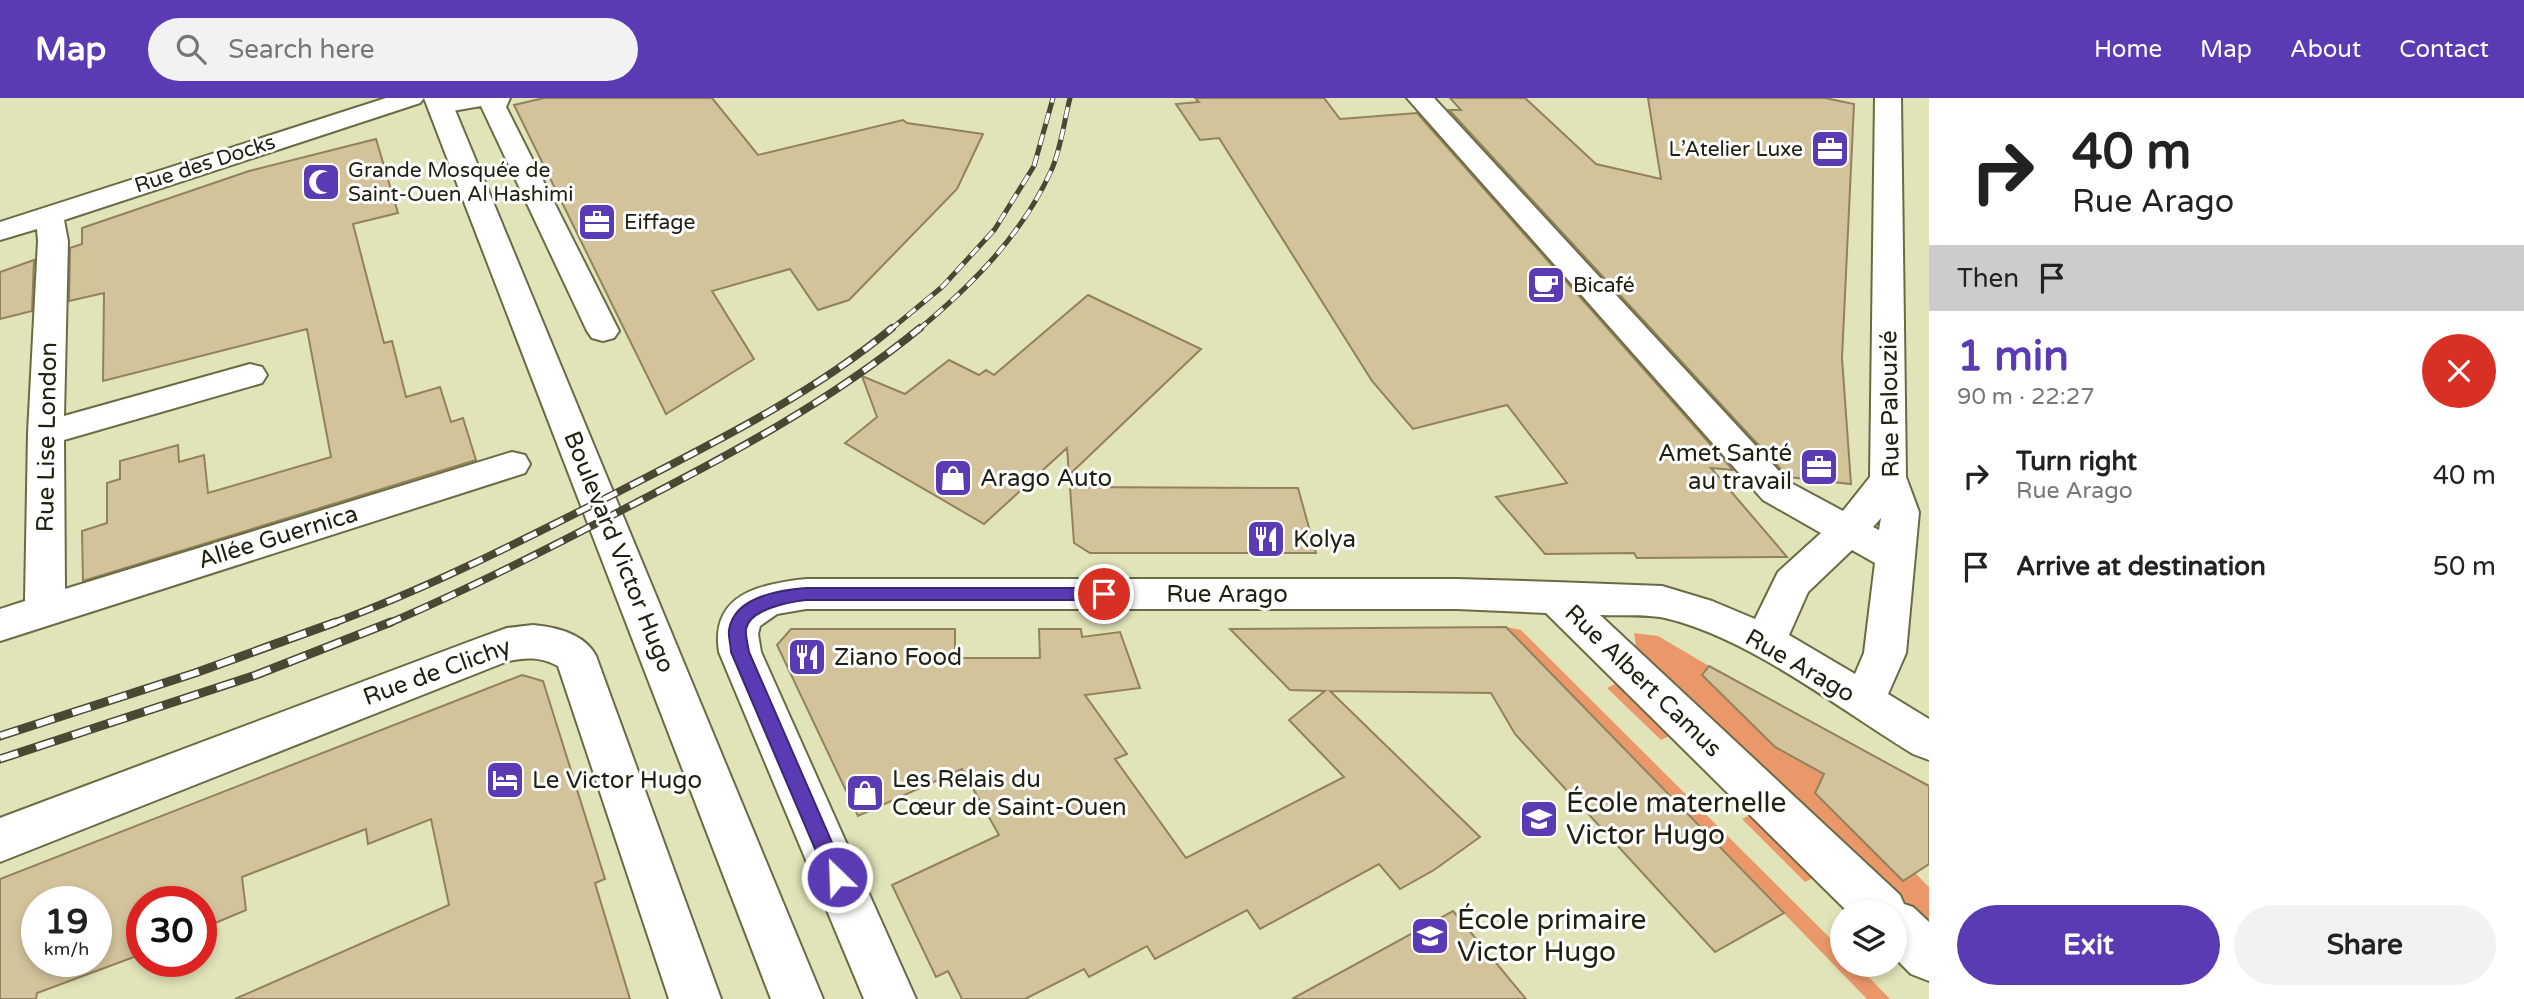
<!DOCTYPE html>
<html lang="en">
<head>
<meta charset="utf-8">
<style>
  body { margin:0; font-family:"Varela Round",sans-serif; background:#f2f2f2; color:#222; height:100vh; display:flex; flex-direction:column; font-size:26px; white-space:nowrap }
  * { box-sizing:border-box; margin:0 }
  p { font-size:23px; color:#767676 }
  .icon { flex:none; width:38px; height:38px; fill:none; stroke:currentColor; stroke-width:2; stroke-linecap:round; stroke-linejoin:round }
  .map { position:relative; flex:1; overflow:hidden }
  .drawer { display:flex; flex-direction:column; background:#fff; width:595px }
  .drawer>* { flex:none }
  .banner { background:#fff; color:#222; overflow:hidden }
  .controls { position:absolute; left:1830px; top:802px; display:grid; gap:14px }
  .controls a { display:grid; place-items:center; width:77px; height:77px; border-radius:50%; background:#fff; box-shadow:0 4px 10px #0003; font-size:35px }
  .speed { position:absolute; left:21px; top:788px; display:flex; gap:14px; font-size:35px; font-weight:700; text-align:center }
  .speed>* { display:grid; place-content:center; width:91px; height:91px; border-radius:50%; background:#fff; box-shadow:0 4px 10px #0003; line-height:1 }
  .speed small { font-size:18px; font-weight:400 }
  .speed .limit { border:10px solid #d22; background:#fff; color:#111 }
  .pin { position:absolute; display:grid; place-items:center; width:60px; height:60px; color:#fff; margin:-30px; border:4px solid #fff; border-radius:50%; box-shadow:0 2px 7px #0007 }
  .me { position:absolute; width:77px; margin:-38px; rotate:336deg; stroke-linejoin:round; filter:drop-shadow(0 0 5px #0008) }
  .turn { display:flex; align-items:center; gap:24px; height:147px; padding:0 28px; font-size:32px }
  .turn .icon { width:91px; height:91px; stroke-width:2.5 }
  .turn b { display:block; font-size:49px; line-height:60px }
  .then { display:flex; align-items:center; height:66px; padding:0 28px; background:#0003; gap:14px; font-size:26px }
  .round { display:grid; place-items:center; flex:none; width:74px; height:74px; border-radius:37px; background:#f2f2f2 }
  .headline { display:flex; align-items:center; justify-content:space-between; height:119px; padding:0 28px }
  h1 { font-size:42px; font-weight:800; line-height:52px; color:#5b3bb3 }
  .primary-button { display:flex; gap:14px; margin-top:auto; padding:14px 28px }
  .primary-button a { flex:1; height:80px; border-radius:42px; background:#5b3bb3; color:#fff; font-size:28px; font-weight:800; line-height:80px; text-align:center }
  .primary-button a+a { background:#f2f2f2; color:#222 }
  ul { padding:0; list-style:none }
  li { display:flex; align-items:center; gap:21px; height:91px; padding:0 28px }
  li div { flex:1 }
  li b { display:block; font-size:26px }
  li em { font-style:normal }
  header { display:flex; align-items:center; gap:42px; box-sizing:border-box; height:98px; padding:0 35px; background:#5b3bb3; color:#fff }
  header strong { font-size:33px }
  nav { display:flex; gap:38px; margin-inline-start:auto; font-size:24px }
  .search { width:490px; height:63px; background:#f2f2f2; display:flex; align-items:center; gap:18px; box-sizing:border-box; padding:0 24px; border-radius:38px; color:#767676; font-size:26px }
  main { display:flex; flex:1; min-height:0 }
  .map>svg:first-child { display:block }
</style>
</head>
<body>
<header>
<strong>Map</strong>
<div class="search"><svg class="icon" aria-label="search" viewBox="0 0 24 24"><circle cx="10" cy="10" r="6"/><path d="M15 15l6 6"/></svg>Search here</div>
<nav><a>Home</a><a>Map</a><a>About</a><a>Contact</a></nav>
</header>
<main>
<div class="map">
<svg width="1929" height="901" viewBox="0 0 1929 901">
  <rect width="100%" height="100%" fill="#e1e3b8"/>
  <path fill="#ea986a" d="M1506 529 1521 532 1843 853V866H1856L1890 901H1867Z
    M1634 535 1658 538 1709 568 1702 577 1776 650 1824 677 1815 695 1825 705 1861 719V741L1903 783 1915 775 1929 789V826L1637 555Z
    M1621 583 1675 635 1661 642 1607 590Z
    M1757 714 1821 776 1805 784 1742 721Z"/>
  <path fill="#d2c39b" stroke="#91825c" stroke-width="2" fill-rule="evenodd" d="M544 0H712L758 57 903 22 907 25 983 36 957 91 849 202 818 212 790 171 712 193 754 261 666 316 514 7Z
    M1195 0H1324L1340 21 1417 15 1733 372 1711 370 1787 459 1637 460 1634 455 1545 456 1496 399 1567 385 1507 307 1413 331 1372 283 1219 40 1200 42 1176 6 1199 4Z
    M1450 0H1525L1596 66 1661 81 1648 0H1825L1854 6 1842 260 1851 386 1788 379 1449 12H1461Z
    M376 41 398 115 353 126 384 245 392 243 406 299 440 289 451 324 463 320 476 362 83 483 82 433 107 425V385L120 381V363L178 347 179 364 204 357 208 395 331 359 307 231 103 283 104 195 69 203 70 150 82 146V130L249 73Z
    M34 162 32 213 0 221V174Z
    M1088 197 1201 251 1069 377 1067 350 984 426 845 345 877 319 862 278 905 296 949 262 979 277 986 272 994 277Z
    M1070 389 1298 390 1316 455H1090L1074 445Z
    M1506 529 1784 815 1715 854 1515 636 1491 595 1330 593 1480 739 1434 772 1400 791 1379 766 1260 831 1247 812 1155 861 1147 848 1089 879 1084 871 1025 901H962L948 873 936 879 892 787 999 737 962 671 858 718 777 547 791 531H955V560H1040L1039 531H1081L1082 539 1120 534 1140 590 1085 597 1127 656 1115 661 1186 760 1344 679 1289 622 1325 593 1290 592 1230 531Z
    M1709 568 1929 688V766L1903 783 1815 695 1824 676 1775 649 1702 577Z
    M522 577 543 583 605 781 595 785 630 901H235L449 807 431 721 368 746 366 731 242 779 246 812 201 831V803H142V856L37 895 36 901H0V781ZM37 803H96V863H37Z
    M1453 813 1526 901H1292Z"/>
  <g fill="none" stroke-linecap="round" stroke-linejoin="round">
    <defs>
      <path id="minor" d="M386 0H424L420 5 64 122 68 143 64 318 250 266 262 269 267 277 262 285 64 342 65 491 512 354 525 357 530 366 525 375 0 543V511L25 503 28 335 38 143 37 131 0 142V124Z
        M439 0H510L506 9 619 233 614 240 603 243 592 240 587 233 481 8 441 15 432 12 428 7 432 2Z
        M1407 0H1434L1789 384 1843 413 1870 379 1875 0H1901L1906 379 1919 414 1906 555 1888 596 1929 621V662L1913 656C1839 611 1750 540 1665 520 1645 516 1621 518 1600 517L1900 797 1904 806 1913 809 1929 824V883L1911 876 1895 860V814H1848L1546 515 1457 511H806L777 516 760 528 758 536 761 554 916 901H864L719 554C710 496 760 486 806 481H1457L1555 484 1662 488 1712 503 1755 521 1778 474 1821 435 1763 402ZM1881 420 1879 432 1873 429ZM1852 452 1875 465 1864 555 1855 576 1789 537 1808 494Z
        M533 527C556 529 585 536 596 558L721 901H669L558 568C541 559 527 559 508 563L0 764V720L479 540 507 530Z"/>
      <path id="major" d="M424 0H450L823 901H771Z"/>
    </defs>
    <use href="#minor" stroke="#6a6b44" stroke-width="4"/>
    <use href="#major" stroke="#6a6b44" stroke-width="4"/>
    <use href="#minor" fill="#fff" fill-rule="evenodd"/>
    <use href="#major" fill="#fff" fill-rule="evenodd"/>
    <defs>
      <path id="rail-far2" d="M890 232 942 189 995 131 1034 68 1053 0
        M918 232C971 188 1022 137 1051 73 1061 51 1064 23 1070 0"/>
      <path id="rail-far1" d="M331 526C431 489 525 441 620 393 713 345 811 297 892 230
        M387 526C469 491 548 451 626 410 728 358 831 303 920 230"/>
      <path id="rail" d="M0 638 195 575 336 524
        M0 661 256 577 391 524"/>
    </defs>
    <use href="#rail-far2" stroke="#484833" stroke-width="5"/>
    <use href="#rail-far1" stroke="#484833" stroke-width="8"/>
    <use href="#rail" stroke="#484833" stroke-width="9"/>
    <use href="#rail-far2" stroke="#fff" stroke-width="3.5" stroke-dasharray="11" stroke-linecap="butt"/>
    <use href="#rail-far1" stroke="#fff" stroke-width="5" stroke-dasharray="15" stroke-linecap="butt"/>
    <use href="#rail" stroke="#fff" stroke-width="6" stroke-dasharray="19" stroke-linecap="butt"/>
  </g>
  <path fill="#5b3bb3" stroke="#3b2674" stroke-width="2" d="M806 490H1104L1112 496 1104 502H806C789 504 750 511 746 531 745 537 748 547 749 554L847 779 844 786 837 788 830 786 731 554C731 547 728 538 729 532 734 499 780 492 806 490Z"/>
  <defs>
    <symbol id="office-square" viewBox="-11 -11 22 22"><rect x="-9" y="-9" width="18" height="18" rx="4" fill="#5b3bb3" stroke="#fff"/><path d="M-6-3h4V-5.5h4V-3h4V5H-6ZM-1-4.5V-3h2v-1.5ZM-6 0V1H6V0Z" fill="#fff"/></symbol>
    <symbol id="mosque-square" viewBox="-11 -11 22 22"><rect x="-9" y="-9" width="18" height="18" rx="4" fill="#5b3bb3" stroke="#fff"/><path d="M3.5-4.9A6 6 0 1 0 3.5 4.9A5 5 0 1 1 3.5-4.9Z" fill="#fff"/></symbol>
    <symbol id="cafe-square" viewBox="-11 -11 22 22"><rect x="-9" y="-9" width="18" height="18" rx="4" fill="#5b3bb3" stroke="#fff"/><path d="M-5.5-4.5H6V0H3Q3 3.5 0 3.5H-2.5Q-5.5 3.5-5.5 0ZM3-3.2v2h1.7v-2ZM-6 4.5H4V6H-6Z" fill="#fff"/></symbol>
    <symbol id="shop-square" viewBox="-11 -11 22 22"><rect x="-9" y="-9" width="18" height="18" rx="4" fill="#5b3bb3" stroke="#fff"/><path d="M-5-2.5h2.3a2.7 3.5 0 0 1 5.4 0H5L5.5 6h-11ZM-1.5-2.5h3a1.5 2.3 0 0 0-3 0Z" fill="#fff"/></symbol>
    <symbol id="restaurant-square" viewBox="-11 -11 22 22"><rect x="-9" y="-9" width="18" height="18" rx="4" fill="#5b3bb3" stroke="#fff"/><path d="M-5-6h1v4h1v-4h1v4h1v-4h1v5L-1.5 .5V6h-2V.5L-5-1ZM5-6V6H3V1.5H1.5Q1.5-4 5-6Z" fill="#fff"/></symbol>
    <symbol id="hotel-square" viewBox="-11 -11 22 22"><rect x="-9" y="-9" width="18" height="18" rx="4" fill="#5b3bb3" stroke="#fff"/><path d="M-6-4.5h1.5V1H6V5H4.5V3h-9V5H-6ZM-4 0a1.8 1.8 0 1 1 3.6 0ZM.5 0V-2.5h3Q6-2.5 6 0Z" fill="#fff"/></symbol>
    <symbol id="school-square" viewBox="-11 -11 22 22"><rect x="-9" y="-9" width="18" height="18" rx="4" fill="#5b3bb3" stroke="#fff"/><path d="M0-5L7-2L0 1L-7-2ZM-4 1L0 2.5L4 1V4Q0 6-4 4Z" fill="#fff"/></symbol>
  </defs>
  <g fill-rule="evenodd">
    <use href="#office-square" x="1808" y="29" width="44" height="44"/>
    <use href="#mosque-square" x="299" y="62" width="44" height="44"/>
    <use href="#office-square" x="575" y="102" width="44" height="44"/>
    <use href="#cafe-square" x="1524" y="165" width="44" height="44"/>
    <use href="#office-square" x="1797" y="347" width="44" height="44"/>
    <use href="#shop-square" x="931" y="358" width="44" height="44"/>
    <use href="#restaurant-square" x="1244" y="419" width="44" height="44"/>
    <use href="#restaurant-square" x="785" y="537" width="44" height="44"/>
    <use href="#hotel-square" x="483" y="660" width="44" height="44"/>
    <use href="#shop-square" x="843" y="673" width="44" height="44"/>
    <use href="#school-square" x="1517" y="699" width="44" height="44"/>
    <use href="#school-square" x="1408" y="816" width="44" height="44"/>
  </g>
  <g text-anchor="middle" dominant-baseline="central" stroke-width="6" stroke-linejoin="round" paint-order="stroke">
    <g font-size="21" fill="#212111" stroke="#fff" text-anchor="start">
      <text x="1803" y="51" text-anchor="end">L’Atelier Luxe</text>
      <text x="348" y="72">Grande Mosquée de<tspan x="348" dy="24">Saint-Ouen Al Hashimi</tspan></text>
      <text x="624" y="124">Eiffage</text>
      <text x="1573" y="187">Bicafé</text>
    </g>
    <g font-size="21" fill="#212111" stroke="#fff">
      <text transform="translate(205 66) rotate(-18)">Rue des Docks</text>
    </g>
    <g font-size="24" fill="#212111" stroke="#fff">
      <text transform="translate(1890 306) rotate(-91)">Rue Palouzié</text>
      <text transform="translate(47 339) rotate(-89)">Rue Lise London</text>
      <text transform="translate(278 439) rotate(-17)">Allée Guernica</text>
      <text transform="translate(619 454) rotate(68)">Boulevard Victor Hugo</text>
      <text x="1227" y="496">Rue Arago</text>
      <text transform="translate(1800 568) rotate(30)">Rue Arago</text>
      <text transform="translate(437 574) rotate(-20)">Rue de Clichy</text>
      <text transform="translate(1643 583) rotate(44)">Rue Albert Camus</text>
    </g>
    <g font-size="24" fill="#212111" stroke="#fff" text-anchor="start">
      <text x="1792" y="355" text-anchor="end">Amet Santé<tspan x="1792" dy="28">au travail</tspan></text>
      <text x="980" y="380">Arago Auto</text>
      <text x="1293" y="441">Kolya</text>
      <text x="834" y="559">Ziano Food</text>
      <text x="892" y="681">Les Relais du<tspan x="892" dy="28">Cœur de Saint-Ouen</tspan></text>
      <text x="532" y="682">Le Victor Hugo</text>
    </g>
    <g font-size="28" fill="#212111" stroke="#fff" text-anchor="start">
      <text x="1566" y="705">École maternelle<tspan x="1566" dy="32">Victor Hugo</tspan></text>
      <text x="1457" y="822">École primaire<tspan x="1457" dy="32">Victor Hugo</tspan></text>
    </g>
  </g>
</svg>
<div class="controls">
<a><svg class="icon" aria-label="layers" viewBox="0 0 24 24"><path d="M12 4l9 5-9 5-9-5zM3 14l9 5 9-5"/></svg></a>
</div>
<div class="speed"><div>19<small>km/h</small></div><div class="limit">30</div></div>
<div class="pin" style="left:1104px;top:496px;background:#d93025"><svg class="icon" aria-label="arrive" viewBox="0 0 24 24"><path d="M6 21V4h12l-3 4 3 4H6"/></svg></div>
<svg class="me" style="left:837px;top:779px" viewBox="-20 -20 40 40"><circle r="17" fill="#5b3bb3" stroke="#fff" stroke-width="3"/><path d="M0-11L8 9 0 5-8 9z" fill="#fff"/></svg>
</div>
<section class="drawer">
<div class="banner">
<div class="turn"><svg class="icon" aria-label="right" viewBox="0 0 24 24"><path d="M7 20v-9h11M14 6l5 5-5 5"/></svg><div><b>40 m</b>Rue Arago</div></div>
<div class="then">Then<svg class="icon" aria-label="arrive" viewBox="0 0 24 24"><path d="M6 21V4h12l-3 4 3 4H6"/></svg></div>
</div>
<div class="headline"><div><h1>1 min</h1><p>90 m · 22:27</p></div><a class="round" style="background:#d93025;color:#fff"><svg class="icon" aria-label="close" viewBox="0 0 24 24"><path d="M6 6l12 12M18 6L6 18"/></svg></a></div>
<ul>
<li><svg class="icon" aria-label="right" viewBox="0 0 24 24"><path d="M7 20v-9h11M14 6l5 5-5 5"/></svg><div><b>Turn right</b><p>Rue Arago</p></div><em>40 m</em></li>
<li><svg class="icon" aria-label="arrive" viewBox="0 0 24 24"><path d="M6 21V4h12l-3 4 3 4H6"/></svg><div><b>Arrive at destination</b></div><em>50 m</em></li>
</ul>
<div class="primary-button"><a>Exit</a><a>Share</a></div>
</section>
</main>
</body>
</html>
